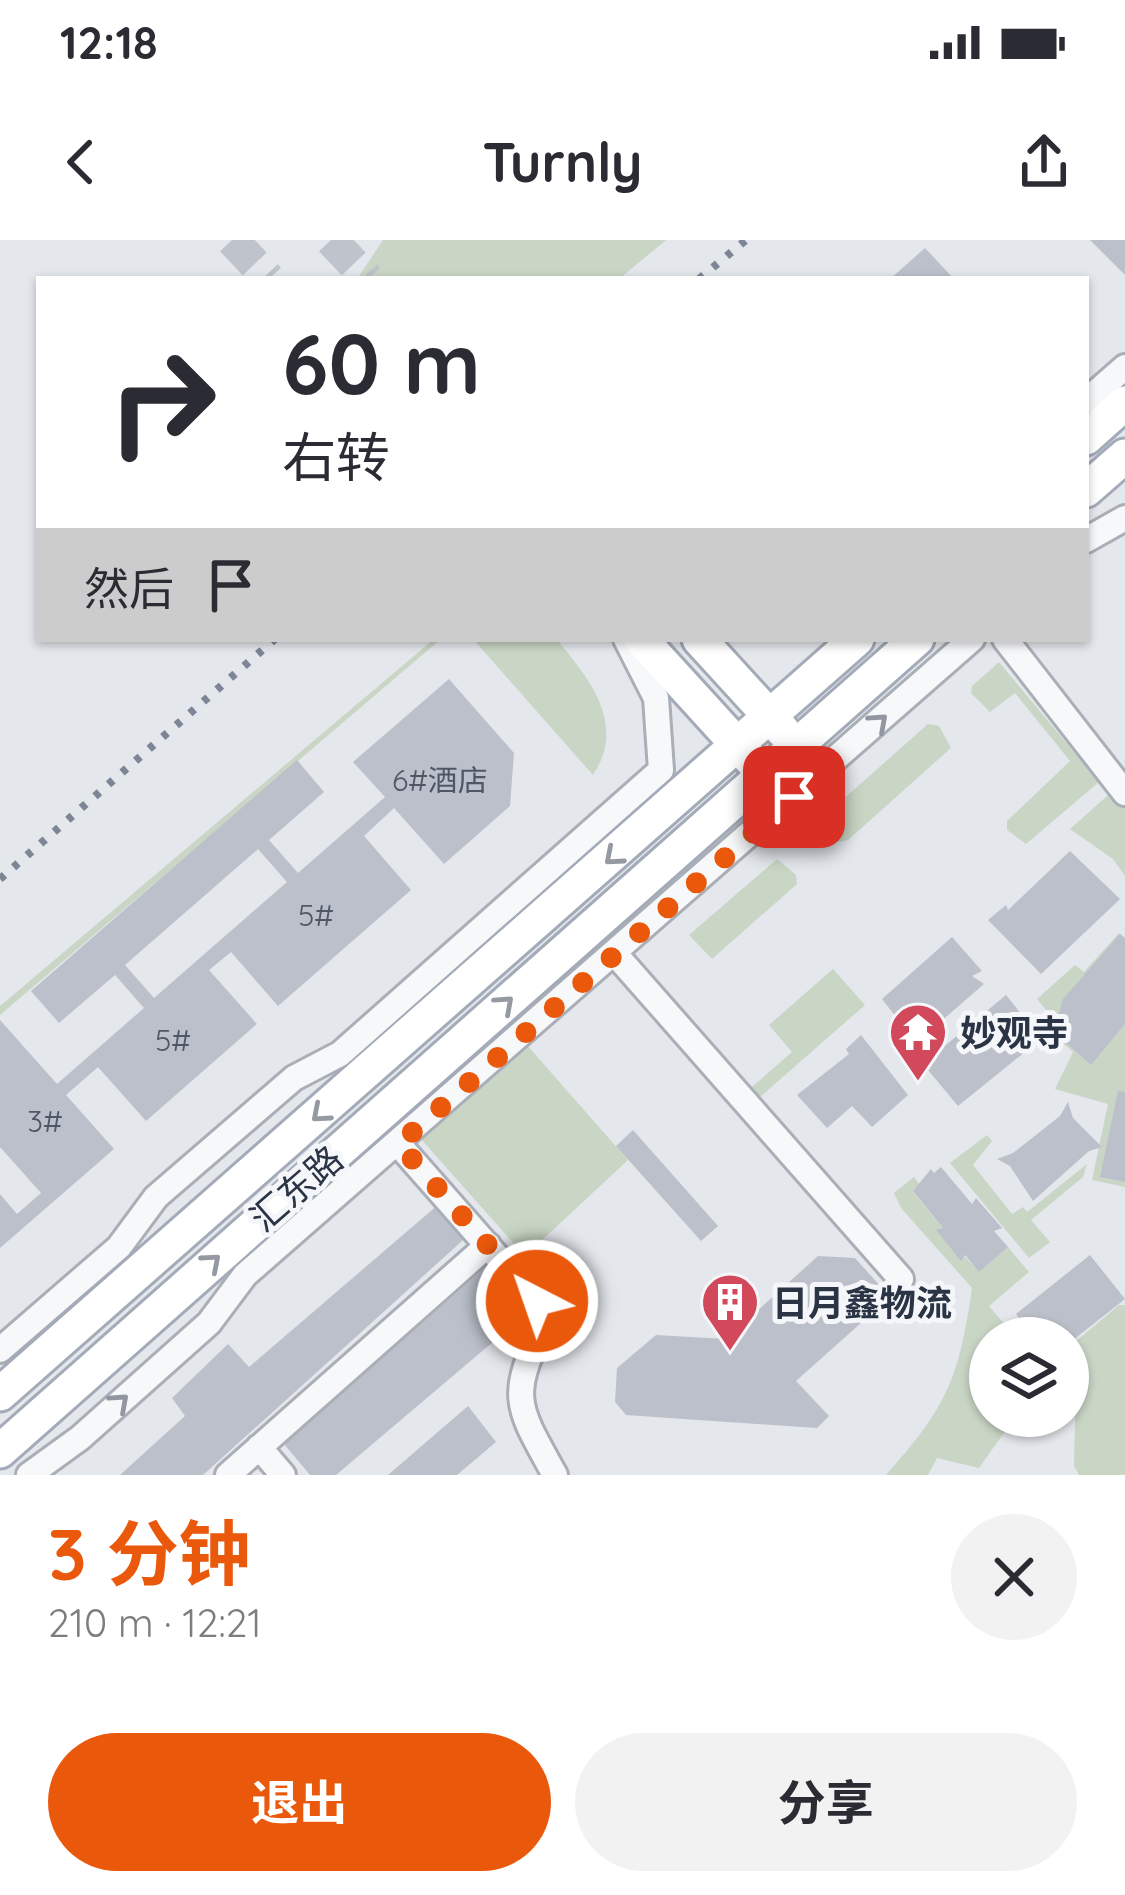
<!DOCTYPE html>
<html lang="zh">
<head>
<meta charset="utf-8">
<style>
  body { margin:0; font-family:Quicksand,"Noto Sans SC",sans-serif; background:#f2f2f3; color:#2b2b33; height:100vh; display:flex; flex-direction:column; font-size:45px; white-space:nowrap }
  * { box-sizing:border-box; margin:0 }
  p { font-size:39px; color:#7c7c81 }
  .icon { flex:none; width:66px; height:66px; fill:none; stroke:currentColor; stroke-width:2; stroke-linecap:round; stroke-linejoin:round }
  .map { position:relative; height:1235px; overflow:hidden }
  .details { display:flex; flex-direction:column; background:#fff; flex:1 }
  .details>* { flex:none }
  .hud { position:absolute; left:36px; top:36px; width:1053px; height:366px; border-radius:0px; box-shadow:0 3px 9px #0004; background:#fff; color:#2b2b33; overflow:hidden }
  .tools { position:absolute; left:969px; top:1077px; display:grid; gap:24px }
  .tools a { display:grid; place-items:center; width:120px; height:120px; border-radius:50%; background:#fff; box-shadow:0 3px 9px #0004; font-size:60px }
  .pin { position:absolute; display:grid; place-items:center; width:102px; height:102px; color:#fff; margin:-51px; border-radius:24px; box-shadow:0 6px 18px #0006 }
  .me { position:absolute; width:132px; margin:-66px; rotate:319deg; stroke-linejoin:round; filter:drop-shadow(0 0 9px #0008) }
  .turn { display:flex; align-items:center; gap:42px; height:252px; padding:0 48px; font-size:54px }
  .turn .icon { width:156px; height:156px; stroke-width:2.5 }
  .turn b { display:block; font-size:84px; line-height:102px }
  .then { display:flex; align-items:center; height:114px; padding:0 48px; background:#0003; gap:24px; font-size:45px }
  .round { display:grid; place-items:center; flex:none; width:126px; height:126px; border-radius:63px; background:#f2f2f3 }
  .headline { display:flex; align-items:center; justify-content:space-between; height:204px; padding:0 48px }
  h1 { font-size:72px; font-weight:700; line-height:90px; color:#ea580c }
  .action { display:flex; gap:24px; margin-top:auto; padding:24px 48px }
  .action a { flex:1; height:138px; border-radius:72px; background:#ea580c; color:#fff; font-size:48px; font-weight:700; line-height:138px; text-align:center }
  .action a+a { background:#f2f2f3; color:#2b2b33 }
  .status { display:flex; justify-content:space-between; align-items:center; height:84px; padding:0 60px; background:#fff; direction:ltr }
  .status svg { height:33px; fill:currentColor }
  header { display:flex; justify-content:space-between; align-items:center; height:156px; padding:0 48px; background:#fff; font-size:54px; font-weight:700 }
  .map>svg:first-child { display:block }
</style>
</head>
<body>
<div class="status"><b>12:18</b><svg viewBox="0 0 49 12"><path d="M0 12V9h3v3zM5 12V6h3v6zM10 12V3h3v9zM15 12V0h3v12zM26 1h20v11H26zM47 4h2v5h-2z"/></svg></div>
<header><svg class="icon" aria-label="back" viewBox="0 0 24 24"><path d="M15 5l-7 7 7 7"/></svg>Turnly<svg class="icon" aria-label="share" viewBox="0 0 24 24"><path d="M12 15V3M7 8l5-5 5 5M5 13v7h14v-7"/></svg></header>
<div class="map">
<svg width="1125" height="1235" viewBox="0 0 1125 1235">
  <rect width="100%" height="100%" fill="#e4e7ec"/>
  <path fill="#c9d6c5" d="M383 0H666L619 39H357Z
    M434 399H441L0 775V766Z
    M473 399 559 402C591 441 626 485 593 535Z
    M999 422 1099 542 1026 604 1007 590V581L1070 521 1015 453 990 472 971 453 972 446Z
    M928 484 939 486 951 508 848 600 838 602 822 578Z
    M1125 540V636L1113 619 1070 589Z
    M777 619 796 635 797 644 712 719 689 695Z
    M1119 693 1125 698V947L1092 940 1108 864 1055 849 1073 812 1051 793 1055 781 1037 759 1075 725 1084 732Z
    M833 729 865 765 759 858 751 848 792 812 769 785Z
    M526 804 628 920 525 1016 420 898Z
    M987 895 992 901 973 925 1012 974 1023 967 1027 972 1087 924 1083 937 1031 980 1050 1002 1029 1018 950 923Z
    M914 937 920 945 913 952 943 988 938 990 979 1031 1008 1007 1029 1032 989 1066 1016 1098H990V1176H1014L1013 1180 979 1228 937 1218 928 1235H886C947 1167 959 1138 972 1048L901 968 894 953Z
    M1119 1065H1125V1235H1079L1074 1226 1076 1131 1068 1130V1108Z"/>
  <path fill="#bbc0ca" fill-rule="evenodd" d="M1090 0H1125V35Z
    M925 8 954 39H890Z
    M449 439 514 513 510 566 444 624 394 568 364 596 411 650 278 766 231 712 209 730 257 784 146 881 98 827 66 855 114 909 0 1008V954L17 974 41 953 0 907V780L57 844 144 768 115 735 59 783 31 751 297 520 324 552 269 600 298 633 385 557 353 522ZM258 609 287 642 154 758 125 725Z
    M1070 611 1120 659 1041 734 988 680 1006 665 1008 670Z
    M1120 694 1125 698V784L1091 825 1054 792 1063 759Z
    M952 697 982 731 972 736 984 744 924 796 917 784 910 795 882 759Z
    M1006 755 1041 799 958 866 923 824Z
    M861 795 908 855 872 887 852 866 827 888 797 855 849 814 846 809Z
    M1118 851 1125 852V942L1100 937Z
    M1068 862 1073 878 1102 907 1089 911 1033 961 1010 926 997 919 1013 913 1060 876Z
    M633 890 718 986 701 1001 616 906Z
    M941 927 972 964 976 958 1002 988 994 991 1008 1007 979 1032 965 1015 961 1021 936 990 943 988 913 951 931 929 934 933Z
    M446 958 472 992 203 1235H120L185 1176 172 1158 228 1104 249 1127Z
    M1090 1015 1125 1059 1068 1104V1098H1034L1016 1074Z
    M818 1016 855 1018 890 1057 796 1141 829 1176 817 1188 626 1175 615 1162 617 1128 656 1095 726 1099Z
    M494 1020 533 1068 336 1235H310L284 1204Z
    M468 1166 496 1202 457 1235H388Z"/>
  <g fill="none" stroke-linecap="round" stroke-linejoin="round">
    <path stroke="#bfc3cb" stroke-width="33" stroke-dasharray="33 16" stroke-linecap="butt" d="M232 0 269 39
      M331 0 368 39"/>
    <defs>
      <path id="minor" d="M1086 161 1125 127
        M1086 300 1125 278
        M1005 399 1125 553
        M616 715 901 1039
        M399 905 537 1062 545 1083C508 1157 516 1165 555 1235
        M0 1110 119 1007 156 957 294 838 340 814 661 530 656 458 626 399
        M259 1207 283 1235
        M29 1235 80 1198 209 1083 245 1035 972 399
        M228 1235 488 1005"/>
      <path id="major" d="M1086 198 1125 163
        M1086 250 1125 216
        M641 399 753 522
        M699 399 783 491
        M0 1154 857 399
        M0 1211 917 399"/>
    </defs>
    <use href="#minor" stroke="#a9aeb7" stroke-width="30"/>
    <use href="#major" stroke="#a3abb8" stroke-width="39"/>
    <use href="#minor" stroke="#f7f8fa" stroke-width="24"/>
    <use href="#major" stroke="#fff" stroke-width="33"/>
    <path stroke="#7d8696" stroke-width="8" stroke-dasharray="6 12" stroke-linecap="butt" d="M699 39 746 0
      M0 639 275 399"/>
  </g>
  <defs><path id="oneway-chevron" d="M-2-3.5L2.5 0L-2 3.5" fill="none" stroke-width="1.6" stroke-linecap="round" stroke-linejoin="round" transform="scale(3)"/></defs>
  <g stroke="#9196a0">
    <use href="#oneway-chevron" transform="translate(879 482) rotate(-42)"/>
    <use href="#oneway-chevron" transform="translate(120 1162) rotate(-42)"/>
  </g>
  <g stroke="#959aa2">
    <use href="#oneway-chevron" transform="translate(613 617) rotate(139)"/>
    <use href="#oneway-chevron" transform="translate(505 764) rotate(-42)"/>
    <use href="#oneway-chevron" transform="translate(320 874) rotate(139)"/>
    <use href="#oneway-chevron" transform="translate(212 1022) rotate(-41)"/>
  </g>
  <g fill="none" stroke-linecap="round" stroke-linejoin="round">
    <path stroke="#ea580c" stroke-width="21" stroke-dasharray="0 37.8" d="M537 1061 399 904 794 557"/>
  </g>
  <defs>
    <symbol id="temple-pin" viewBox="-11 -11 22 30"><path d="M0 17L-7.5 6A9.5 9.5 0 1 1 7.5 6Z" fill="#d1495b" stroke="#f4f6f9"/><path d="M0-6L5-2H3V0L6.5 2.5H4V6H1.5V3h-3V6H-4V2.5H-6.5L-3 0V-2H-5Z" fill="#fff"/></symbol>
    <symbol id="building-pin" viewBox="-11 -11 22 30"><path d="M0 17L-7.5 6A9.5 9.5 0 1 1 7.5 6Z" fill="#d1495b" stroke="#f4f6f9"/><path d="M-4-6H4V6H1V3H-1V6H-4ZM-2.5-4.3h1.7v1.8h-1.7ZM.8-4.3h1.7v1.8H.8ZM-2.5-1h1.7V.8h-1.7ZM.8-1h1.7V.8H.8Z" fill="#fff"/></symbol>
  </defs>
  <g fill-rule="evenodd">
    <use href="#temple-pin" x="885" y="759" width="66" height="90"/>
    <use href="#building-pin" x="697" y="1029" width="66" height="90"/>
  </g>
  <g text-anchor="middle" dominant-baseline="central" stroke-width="10" stroke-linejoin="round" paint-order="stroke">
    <g font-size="30" fill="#4f5766">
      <text x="440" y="540">6#酒店</text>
      <text x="316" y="675">5#</text>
      <text x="173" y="800">5#</text>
      <text x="45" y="881">3#</text>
    </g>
    <g font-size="36" font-weight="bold" fill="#2b3445" stroke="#f4f6f9" text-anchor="start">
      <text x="960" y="792">妙观寺</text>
      <text x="772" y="1062">日月鑫物流</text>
    </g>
    <g font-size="36" fill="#2b3445" stroke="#f4f6f9">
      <text transform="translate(296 948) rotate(-41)">汇东路</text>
    </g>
  </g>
</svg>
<div class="tools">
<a><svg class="icon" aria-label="layers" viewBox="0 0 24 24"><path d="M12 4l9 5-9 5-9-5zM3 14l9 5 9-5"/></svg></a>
</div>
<div class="pin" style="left:794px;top:557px;background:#d93025"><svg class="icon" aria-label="arrive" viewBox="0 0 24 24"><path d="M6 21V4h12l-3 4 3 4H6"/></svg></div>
<svg class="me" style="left:537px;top:1061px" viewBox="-20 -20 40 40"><circle r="17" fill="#ea580c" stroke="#fff" stroke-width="3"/><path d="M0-11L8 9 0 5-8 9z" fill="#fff"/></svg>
<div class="hud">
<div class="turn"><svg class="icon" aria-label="right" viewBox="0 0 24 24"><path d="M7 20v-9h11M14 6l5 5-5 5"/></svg><div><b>60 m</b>右转</div></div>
<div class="then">然后<svg class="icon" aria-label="arrive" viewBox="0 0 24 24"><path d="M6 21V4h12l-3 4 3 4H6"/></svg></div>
</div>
</div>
<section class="details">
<div class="headline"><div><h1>3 分钟</h1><p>210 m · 12:21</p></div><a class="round"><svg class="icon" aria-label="close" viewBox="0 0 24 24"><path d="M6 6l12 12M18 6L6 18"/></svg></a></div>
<div class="action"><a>退出</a><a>分享</a></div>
</section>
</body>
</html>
